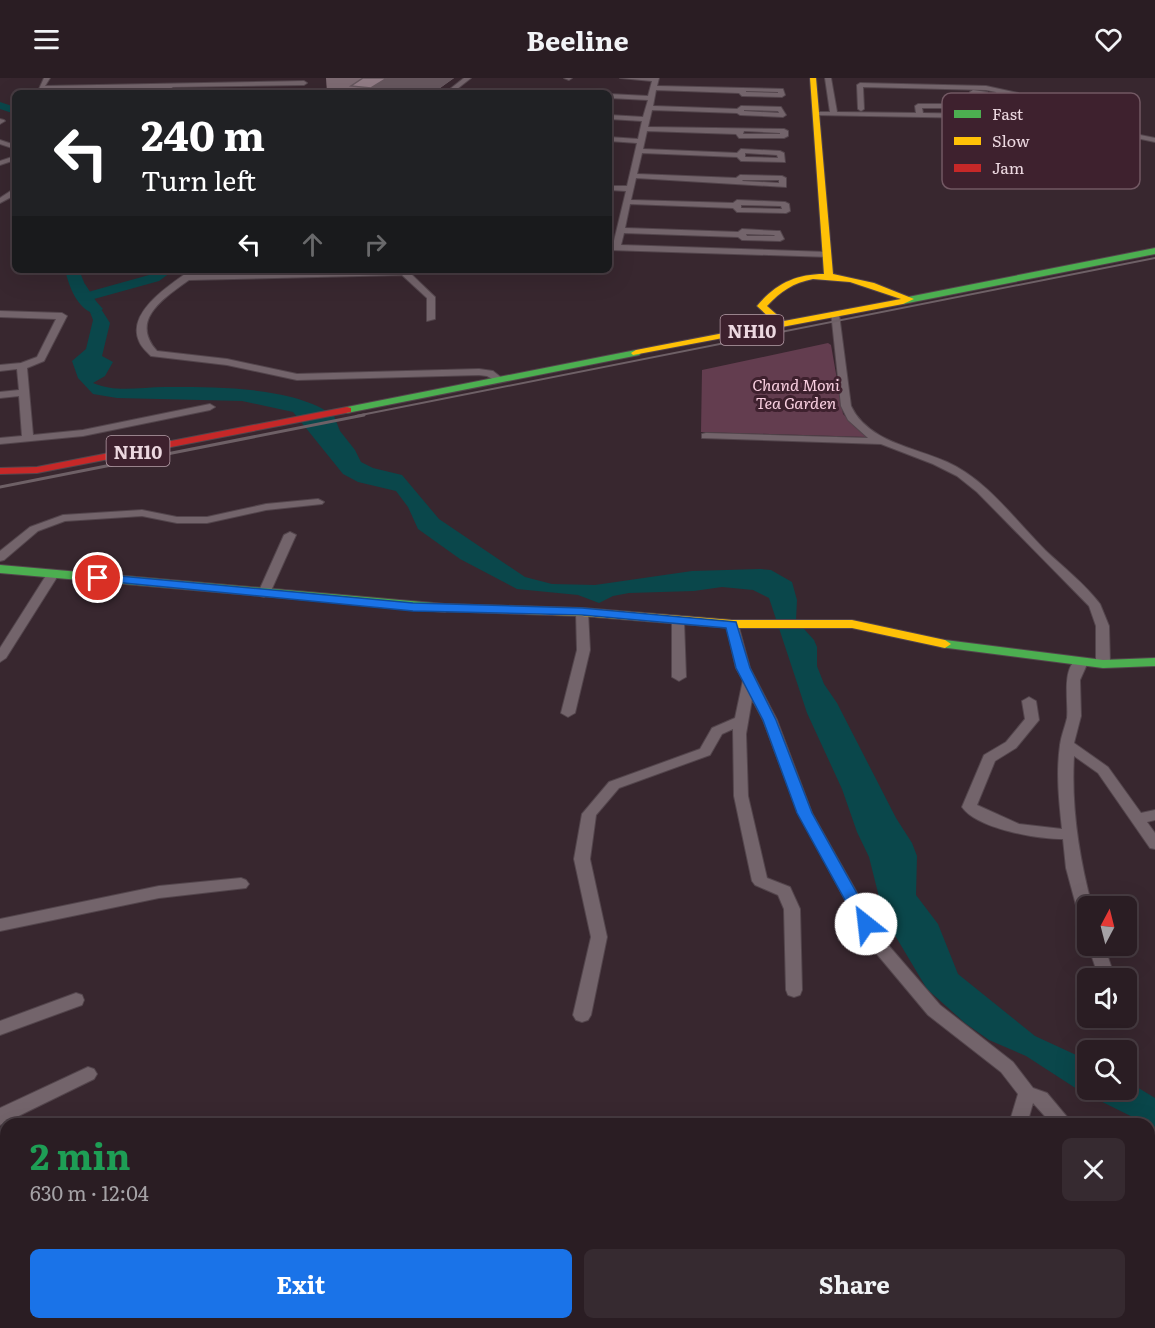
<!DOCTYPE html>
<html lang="en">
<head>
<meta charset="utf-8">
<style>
  body { margin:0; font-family:Literata,serif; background:#362a30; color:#f1f3f6; height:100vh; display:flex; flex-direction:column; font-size:22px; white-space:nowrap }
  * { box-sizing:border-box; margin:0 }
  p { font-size:20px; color:#a5a2a6 }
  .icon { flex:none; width:33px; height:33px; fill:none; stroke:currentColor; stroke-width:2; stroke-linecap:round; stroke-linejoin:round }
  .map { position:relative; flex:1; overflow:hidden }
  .details { position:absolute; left:0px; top:1040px; width:1155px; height:212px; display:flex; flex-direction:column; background:#2a1d23; border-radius:18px 18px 0 0; box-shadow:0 6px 24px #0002,0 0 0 2px #463b41 }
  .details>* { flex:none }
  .guide { position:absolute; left:12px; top:12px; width:600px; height:183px; border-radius:9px; box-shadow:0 6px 24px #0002,0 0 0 2px #463b41; background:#202124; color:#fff; overflow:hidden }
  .needle { width:39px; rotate:7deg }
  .tools { position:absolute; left:1077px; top:818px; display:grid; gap:12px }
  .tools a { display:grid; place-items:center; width:60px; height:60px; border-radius:9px; background:#2a1d23; box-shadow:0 6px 24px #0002,0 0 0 2px #463b41; font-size:30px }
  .pin { position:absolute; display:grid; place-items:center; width:51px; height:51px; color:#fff; margin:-26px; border:3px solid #fff; border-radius:50%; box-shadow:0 2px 6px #0007 }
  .me { position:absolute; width:66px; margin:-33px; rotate:331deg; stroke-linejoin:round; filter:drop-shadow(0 0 4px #0008) }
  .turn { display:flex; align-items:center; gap:21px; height:126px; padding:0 30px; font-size:27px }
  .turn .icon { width:78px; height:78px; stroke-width:2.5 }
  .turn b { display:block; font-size:42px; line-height:51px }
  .lanes { display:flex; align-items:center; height:57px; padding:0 30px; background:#0003; justify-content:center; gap:30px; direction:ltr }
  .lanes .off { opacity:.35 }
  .round { display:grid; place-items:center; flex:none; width:63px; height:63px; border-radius:9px; background:#362a30 }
  .overview { display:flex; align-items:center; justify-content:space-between; height:102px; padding:0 30px }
  h1 { font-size:36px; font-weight:700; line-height:45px; color:#1e9e55 }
  .button { display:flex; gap:12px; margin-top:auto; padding:12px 30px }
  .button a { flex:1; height:69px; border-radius:9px; background:#1a73e8; color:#fff; font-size:24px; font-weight:700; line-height:69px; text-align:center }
  .button a+a { background:#362a30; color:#f1f3f6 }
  header { display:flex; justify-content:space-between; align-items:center; height:78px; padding:0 30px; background:#2a1d23; font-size:27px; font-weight:700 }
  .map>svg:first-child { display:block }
</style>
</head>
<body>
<header><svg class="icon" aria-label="menu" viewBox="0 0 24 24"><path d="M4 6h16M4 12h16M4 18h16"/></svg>Beeline<svg class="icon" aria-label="heart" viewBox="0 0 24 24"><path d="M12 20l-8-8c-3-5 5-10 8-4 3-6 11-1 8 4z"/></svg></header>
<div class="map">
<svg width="1155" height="1250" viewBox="0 0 1155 1250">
  <rect width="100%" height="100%" fill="#38272f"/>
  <path fill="#633d4f" d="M828 265 831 267 843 336 866 359 701 354 702 292Z"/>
  <path fill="#0a474b" d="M85 206 110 245 102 278 113 284 105 298 93 305C116 315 140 309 165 309 213 309 295 308 334 338L340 353 355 372 361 384 373 390 402 397 439 441 525 499 552 506 595 507 692 493 760 491 771 492 792 504 797 522 796 542 814 562 817 569V588L824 606 837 625 896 740 912 765 917 778 916 817 938 846 958 896 1035 958 1087 982 1088 1011H1126L1127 1003 1155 1020V1050L1080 1013 1026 978 989 962 965 945 927 911 890 849 880 823 869 779 857 754 842 711 807 635 769 520 753 512 722 509 694 513 629 515 613 518 599 525 578 517 517 511 460 481 418 451 408 429 396 413 358 404 343 396 293 334 242 323 117 320 93 316 78 300 72 283 86 271 93 242 88 229 72 208Z"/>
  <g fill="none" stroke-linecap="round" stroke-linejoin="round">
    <path fill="#0a474b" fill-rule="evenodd" d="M0 24 15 29V36L0 31Z
      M65 192H79L88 214 149 197 157 192H174L159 203 94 221 103 231 95 236C77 231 69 208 65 192Z"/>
    <defs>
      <path id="street" d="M44 0H50L45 8 304 3 307 5 304 7 173 9 170 11H39Z
        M464 0H471L457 11 500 13 503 15H445Z
        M564 0H572L569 2Z
        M620 0H659L657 8 783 11 785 17 782 19 742 18 739 15 656 12 653 28 737 31 741 28 781 29 786 37 783 39 740 37 737 35 652 32 648 49 784 51 788 53V58L784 60H739L736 56 647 53 643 71 737 75 741 71 780 73 784 75 785 84 741 83 737 79 642 75 637 96 736 100 740 97 782 98 786 100V109L636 100 631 122 733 125 737 122 785 124 789 126 790 133 786 135 737 134 733 130 630 126 625 150 738 154 742 151 777 153H780L784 161 780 163 742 162 738 159 624 155 621 167 827 174 830 175V179L609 172V166L613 167 626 113 609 112V108H627L637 65 609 63V59L638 61 642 43 609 41V37L643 39 648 22 609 20V16L648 18 652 3ZM746 13 778 14V15L746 14ZM744 32 778 33 779 35 744 33ZM744 53 780 55V56H743ZM745 75 777 77 778 80 745 79ZM743 102H779V105L742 103ZM741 127 781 128 782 131 741 130ZM746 156 774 157 775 158H747Z
        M825 0H831L837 34 916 35 915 28 918 26H960L972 24 970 14 973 12 987 14 977 16 978 26 960 30H922L923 35 976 36 1003 30 996 14 986 12 863 9 864 31 861 33 858 31 857 7 860 5 986 8 1018 15 1015 17 1003 16 1009 32 976 40 814 37 816 34H830Z
        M528 13H564L567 15H525Z
        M0 41 4 42 5 43 0 46Z
        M1091 47 1155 60V64L1089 50 1087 49Z
        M0 62 15 67V71L0 66Z
        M15 78V82L0 87V83Z
        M12 112H15V117L0 125V120Z
        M191 192H201L197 196 413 192 410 195 435 219V241L427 243V220L402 197 189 202C164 220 129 242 157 273L227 281 297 296 479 291 493 293 503 301 498 304 487 298 479 297 297 302 227 287 151 278C147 274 141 269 139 263 126 234 171 206 191 192Z
        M0 233 62 235 67 238 44 283 27 290 33 357 83 352 210 326 215 329 210 332 83 358 0 366V360L22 358 19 318 0 320V314L19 312 17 291 0 293V287L21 285 37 279 56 241 0 239Z
        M831 234 839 236 851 328C868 364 914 369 947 384 987 402 1014 441 1045 472 1063 489 1085 506 1100 526L1109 548 1110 586 1108 589H1098L1096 586V548L1089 528 977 414 957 398 933 386 881 366 702 360V356L706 355 868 360 848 342 841 328Z
        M318 421 324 424 322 426 266 432 207 445H177L142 438 65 443 38 453 4 482 0 483V473L30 449 63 437 142 432 177 439H207L266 426Z
        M290 454 296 457 270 515 264 519 260 518 258 515 284 457Z
        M53 492 59 496 6 580 0 584V570L47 496Z
        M582 530 588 534 590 572 575 635 568 639 561 635 577 572 576 534Z
        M678 539 684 543 686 599 679 603 672 599V543Z
        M732 542 738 546 750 590 777 642 812 735 883 861 940 927 1013 984 1033 1010 1047 1015 1073 1046H1052L1033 1025 1027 1046H1009L1018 1016 1001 994 928 937 871 869 798 735 763 642 752 621 746 656 748 718 767 800 790 809 800 831 802 912 800 917 794 919 788 917 786 912 784 831 778 817 755 807 752 803 734 718 733 651 722 656 710 677 619 710 596 737 590 781 607 859 591 937 588 942 582 944 576 942 573 937 591 859 574 781 582 736 609 704 700 671 712 650 735 640 743 602 736 590 726 546Z
        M1081 580 1088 584 1080 602 1081 638 1074 665 1108 689 1141 735 1155 732V742L1147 744 1155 755V771L1150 770 1098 695 1074 678C1071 729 1079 779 1092 828H1088V848L1082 846 1080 842 1066 790 1063 761C1038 761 977 751 962 729L984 677 1006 664 1025 641 1022 623 1029 619 1036 623 1039 642 1016 670 995 683 977 727 1019 746 1062 751C1059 723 1056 695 1060 667 1061 658 1065 649 1067 640 1069 625 1060 585 1081 580Z
        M241 800 246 802 249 806 246 810 159 820 0 853V841L159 808Z
        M1088 867H1104L1115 900H1099Z
        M76 915 82 917 84 922 82 927 0 957V943Z
        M88 989 94 991 97 996 94 1001 0 1047V1030Z
        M1149 1114H1155V1130L1149 1132Z
        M1149 1190 1155 1192V1236L1149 1233Z
        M442 1245H462L463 1250H443Z
        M913 1245H933L932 1250H912Z"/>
      <path id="fast" d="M1155 170V176L903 226 899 223 903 220Z
        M636 272 641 275 639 277 347 335 342 332 347 329Z
        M0 487 445 526 451 530 445 534 0 495Z
        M945 562 1103 582 1155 580V588L1103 590 940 569 939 566 940 563Z"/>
      <path id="slow" d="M810 0H816L833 196 874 205 914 221 903 226 633 277 631 275 636 272 775 245 757 228C775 206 796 196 824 196ZM813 201 850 204 901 221 784 243 767 228C781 213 793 205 813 201Z
        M445 526 582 530 732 542H852L945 562 951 566 945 570 852 550H732L582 538 441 533 439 530Z"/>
      <path id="jam" d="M347 329 351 330V334L37 395 0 396V390L37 389Z"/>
    </defs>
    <use href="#street" stroke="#53454c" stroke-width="2"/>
    <use href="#fast" stroke="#53454c" stroke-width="2"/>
    <use href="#slow" stroke="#53454c" stroke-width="2"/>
    <use href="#jam" stroke="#53454c" stroke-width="2"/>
    <use href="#street" fill="#73646b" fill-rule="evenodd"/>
    <use href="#fast" fill="#4caf50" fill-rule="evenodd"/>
    <use href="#slow" fill="#ffc107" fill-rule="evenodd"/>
    <use href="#jam" fill="#c62828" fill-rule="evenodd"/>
    <path stroke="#6e6066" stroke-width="2" d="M356 338 1155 180"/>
    <path stroke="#6e6066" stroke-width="3" d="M0 409 364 337"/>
  </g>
  <path fill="#7e6b73" d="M326 0H454L433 15H327Z"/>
  <path fill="#66575e" d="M387 0H454L433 15H372L371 10Z"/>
  <path fill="#927c86" stroke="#66575e" stroke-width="1.5" d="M363 0H387L371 10 351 8Z"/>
  <path fill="#1a73e8" stroke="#114b97" stroke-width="1.5" d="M98 496 413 525 582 530 736 544 750 590 776 642 812 735 874 846 866 852 861 851 797 735 763 642 736 590 726 550 582 537 413 533 93 502 92 500Z"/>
  <g text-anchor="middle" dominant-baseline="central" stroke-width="6" stroke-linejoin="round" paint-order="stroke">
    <g font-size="16" font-style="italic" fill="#f9cfe0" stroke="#3e212e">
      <text x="796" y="306">Chand Moni<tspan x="796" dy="18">Tea Garden</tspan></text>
    </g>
    <g fill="#3e212e" stroke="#b8a1ab" stroke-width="1.5">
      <rect x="720.5" y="237" width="63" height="30" rx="4.5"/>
      <rect x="106.5" y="358" width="63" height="30" rx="4.5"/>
    </g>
    <g font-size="18" font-weight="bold" fill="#ecd8e0">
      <text x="752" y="252">NH10</text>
      <text x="138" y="373">NH10</text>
    </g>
  </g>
  <rect x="942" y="15" width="198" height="96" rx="9" fill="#3e212e" stroke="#725863" stroke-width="1.5"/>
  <rect x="954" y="32" width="27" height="8" fill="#4caf50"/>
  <rect x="954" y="59" width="27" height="8" fill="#ffc107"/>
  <rect x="954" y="86" width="27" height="8" fill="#c62828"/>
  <g font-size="16" fill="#ecd8e0">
    <text x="992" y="42">Fast</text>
    <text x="992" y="69">Slow</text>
    <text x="992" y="96">Jam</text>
  </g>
</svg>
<div class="tools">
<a><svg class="needle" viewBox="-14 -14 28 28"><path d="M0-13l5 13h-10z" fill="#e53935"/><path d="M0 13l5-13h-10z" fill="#a5a2a6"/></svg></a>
<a><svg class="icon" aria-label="sound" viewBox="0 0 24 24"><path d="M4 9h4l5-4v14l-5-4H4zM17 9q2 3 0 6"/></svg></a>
<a><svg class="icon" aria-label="search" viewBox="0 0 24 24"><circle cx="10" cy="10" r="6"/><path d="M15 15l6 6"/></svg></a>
</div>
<div class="pin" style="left:98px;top:500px;background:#d93025"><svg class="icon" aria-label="arrive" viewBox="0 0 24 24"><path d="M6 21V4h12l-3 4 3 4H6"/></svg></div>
<svg class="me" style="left:866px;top:846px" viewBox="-20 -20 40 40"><circle r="19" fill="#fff"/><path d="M0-13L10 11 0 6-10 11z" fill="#1a73e8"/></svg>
<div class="guide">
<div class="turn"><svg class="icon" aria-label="left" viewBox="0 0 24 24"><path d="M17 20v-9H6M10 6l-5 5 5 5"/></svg><div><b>240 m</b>Turn left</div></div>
<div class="lanes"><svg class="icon" aria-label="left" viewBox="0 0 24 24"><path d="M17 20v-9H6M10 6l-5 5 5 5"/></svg><svg class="icon off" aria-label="ahead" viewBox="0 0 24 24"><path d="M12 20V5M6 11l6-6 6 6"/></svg><svg class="icon off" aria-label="right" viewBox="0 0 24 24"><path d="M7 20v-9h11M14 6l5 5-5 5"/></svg></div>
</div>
<section class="details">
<div class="overview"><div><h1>2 min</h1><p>630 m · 12:04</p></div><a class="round"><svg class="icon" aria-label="close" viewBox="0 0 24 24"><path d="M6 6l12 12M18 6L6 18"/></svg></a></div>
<div class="button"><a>Exit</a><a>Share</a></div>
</section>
</div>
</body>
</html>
